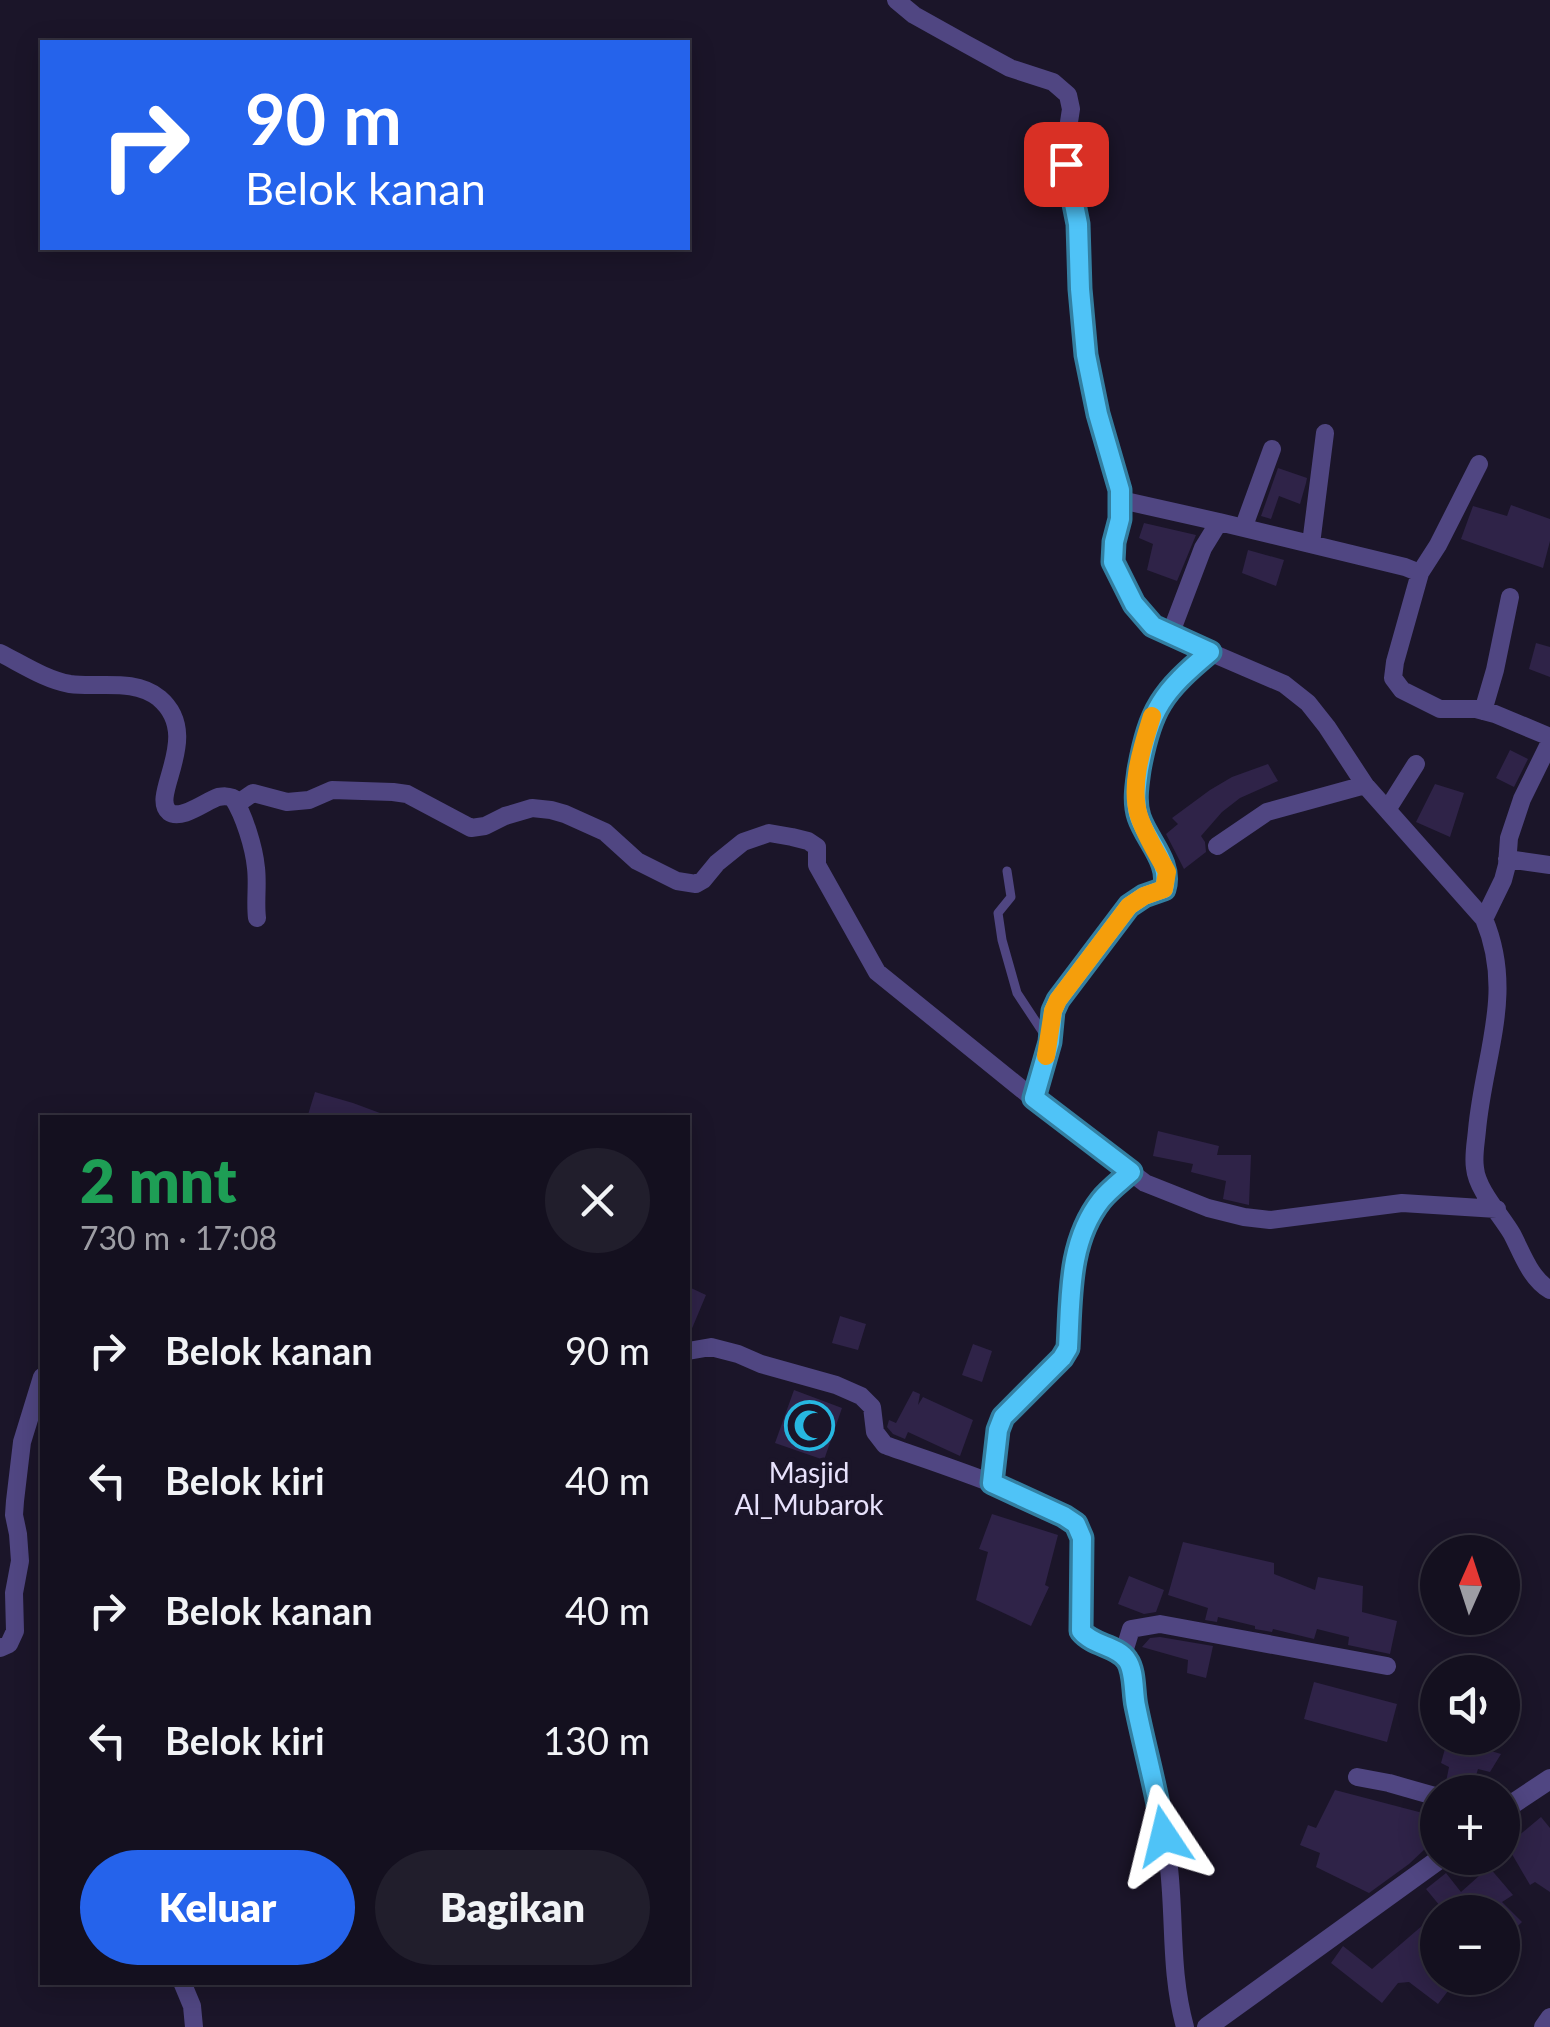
<!DOCTYPE html>
<html lang="id">
<head>
<meta charset="utf-8">
<style>
  body { margin:0; font-family:Lato,sans-serif; background:#211e2c; color:#f1f3f6; height:100vh; display:flex; flex-direction:column; font-size:38px; white-space:nowrap }
  * { box-sizing:border-box; margin:0 }
  p { font-size:32px; color:#9d9da4 }
  .icon { flex:none; width:55px; height:55px; fill:none; stroke:currentColor; stroke-width:2; stroke-linecap:round; stroke-linejoin:round }
  .map { position:relative; flex:1; overflow:hidden }
  .panel { position:absolute; left:40px; top:1115px; width:650px; height:870px; display:flex; flex-direction:column; background:#14101f; border-radius:0px; box-shadow:0 5px 25px #0003,0 0 0 2px #33303d }
  .panel>* { flex:none }
  .banner { position:absolute; left:40px; top:40px; width:650px; height:210px; border-radius:0px; box-shadow:0 5px 25px #0003,0 0 0 2px #33303d; background:#2563eb; color:#fff; overflow:hidden }
  .needle { width:65px; rotate:3deg }
  .controls { position:absolute; left:1420px; top:1535px; display:grid; gap:20px }
  .controls a { display:grid; place-items:center; width:100px; height:100px; border-radius:50%; background:#14101f; box-shadow:0 5px 25px #0003,0 0 0 2px #33303d; font-size:50px }
  .pin { position:absolute; display:grid; place-items:center; width:85px; height:85px; color:#fff; margin:-42px; border-radius:20px; box-shadow:0 5px 15px #0006 }
  .me { position:absolute; width:110px; margin:-55px; rotate:350deg; stroke-linejoin:round; filter:drop-shadow(0 0 8px #0008) }
  .turn { display:flex; align-items:center; gap:35px; height:210px; padding:0 40px; font-size:45px }
  .turn .icon { width:130px; height:130px; stroke-width:2.5 }
  .turn b { display:block; font-size:70px; line-height:85px }
  .round { display:grid; place-items:center; flex:none; width:105px; height:105px; border-radius:52px; background:#211e2c }
  .headline { display:flex; align-items:center; justify-content:space-between; height:170px; padding:0 40px }
  h1 { font-size:60px; font-weight:800; line-height:75px; color:#1e9e55 }
  .button { display:flex; gap:20px; margin-top:auto; padding:20px 40px }
  .button a { flex:1; height:115px; border-radius:60px; background:#2563eb; color:#fff; font-size:40px; font-weight:800; line-height:115px; text-align:center }
  .button a+a { background:#211e2c; color:#f1f3f6 }
  ul { padding:0; list-style:none }
  li { display:flex; align-items:center; gap:30px; height:130px; padding:0 40px }
  li div { flex:1 }
  li b { display:block; font-size:38px }
  li em { font-style:normal }
  .map>svg:first-child { display:block }
</style>
</head>
<body>
<div class="map">
<svg width="1550" height="2027" viewBox="0 0 1550 2027">
  <rect width="100%" height="100%" fill="#1b1529"/>
  <path fill="#2f2348" d="M1278 468 1307 478 1306 483 1300 504 1279 496 1271 519 1261 516Z
    M1511 505 1550 519V541L1543 568 1461 539 1473 506 1507 516Z
    M1144 523 1196 535 1177 581 1147 570 1153 544 1139 538Z
    M1248 550 1284 560 1276 586 1242 573Z
    M1536 643 1550 647V677L1529 669Z
    M1510 750 1528 759 1514 787 1496 778Z
    M1268 764 1278 781 1240 798 1222 812 1201 836 1205 842 1206 852 1184 869 1166 834 1178 824 1172 818 1210 790 1232 777Z
    M1435 784 1464 793 1450 837 1416 822Z
    M315 1092 353 1103 388 1116V1118H307Z
    M1158 1131 1219 1146 1217 1155H1251L1249 1205 1223 1199 1226 1181 1191 1172 1193 1164 1153 1156Z
    M691 1288 706 1295 688 1338V1296Z
    M840 1316 866 1324 858 1350 832 1343Z
    M973 1344 992 1351 982 1382 962 1375Z
    M794 1390 842 1408 824 1460 775 1443Z
    M913 1391 920 1394 918 1405 923 1397 973 1420 960 1456 908 1432 905 1439 893 1434 887 1427 889 1420 896 1423Z
    M992 1514 1058 1535 1045 1585 1049 1587 1031 1626 976 1600 988 1552 979 1549Z
    M1183 1542 1274 1563V1574L1315 1590 1318 1577 1363 1586 1362 1612 1397 1621 1390 1654 1348 1645 1349 1637 1317 1629 1314 1639 1273 1629 1272 1632 1255 1629V1626L1218 1617 1217 1622 1205 1620 1208 1608 1168 1595Z
    M1129 1576 1164 1590 1156 1612 1144 1614 1118 1604Z
    M1160 1637 1213 1646 1206 1678 1187 1673 1188 1660 1142 1647 1150 1638Z
    M1314 1682 1397 1704 1387 1742 1304 1719Z
    M1448 1738 1501 1754 1490 1772 1478 1769 1471 1792 1446 1782 1449 1767 1441 1763Z
    M1335 1790 1438 1817V1845L1426 1848 1409 1864 1369 1893 1316 1867 1320 1853 1300 1845 1308 1825 1316 1828Z
    M1541 1817 1550 1828V1892L1535 1882 1530 1885 1509 1849 1517 1837Z
    M1489 1867 1513 1895 1502 1902 1522 1922 1502 1941V1912H1445L1426 1889 1446 1873 1461 1892Z
    M1438 1912V1978H1458L1438 2004 1409 1982 1398 1983 1382 2003 1331 1963 1343 1946 1372 1969Z"/>
  <g fill="none" stroke-linecap="round" stroke-linejoin="round">
    <path stroke="#504682" stroke-width="9" d="M1007 871 1011 897 998 913 1002 940 1017 993 1048 1040"/>
    <path stroke="#504682" stroke-width="18" d="M896 0 914 15 966 44 1010 68 1053 82 1068 95 1071 109 1065 148 1066 163 1078 223 1080 289 1086 355 1098 414 1120 490V519L1114 543 1113 562 1134 604 1153 626 1170 635 1284 684 1308 703 1327 727 1365 785 1484 919C1515 993 1484 1054 1477 1130 1476 1142 1473 1156 1475 1168 1477 1190 1501 1215 1512 1234 1523 1255 1530 1278 1550 1290
      M1121 500 1219 522
      M1244 526 1272 449
      M1311 544 1325 433
      M1420 573 1438 545 1479 464
      M1170 635 1203 548 1219 522 1405 567 1420 573 1395 662 1393 678 1402 690 1440 709H1476L1495 714 1550 737
      M0 653C22 664 46 680 70 684 99 688 134 678 159 698 204 736 149 795 169 812 181 821 206 801 218 797 225 796 226 796 233 798 244 815 254 847 256 868 258 885 255 901 257 918
      M1483 711 1495 670 1510 597
      M237 804 253 793 287 802 309 800 332 790 393 792 407 794 471 828 485 826 505 816 532 808 551 810 565 814 605 832 637 861 677 881 696 884 703 880 717 863 743 842 769 833 792 837 808 841 817 847V865L877 972 1034 1099 1145 1183 1208 1208 1244 1217 1270 1220 1402 1203 1497 1209
      M1387 810 1416 764
      M1217 846 1267 812 1365 785
      M1507 859 1550 865
      M1484 919 1503 880 1507 865 1509 838 1522 799 1550 742
      M1034 1099 1049 1042 1053 1011 1058 1000 1129 905 1144 896 1163 889C1173 863 1147 841 1139 817 1134 802 1137 786 1139 770 1150 709 1162 692 1210 652
      M688 1351 711 1347 738 1354 761 1364 836 1385 861 1396 872 1407 875 1432 885 1445C917 1457 1071 1505 1080 1531 1088 1555 1078 1604 1081 1631 1092 1646 1115 1645 1126 1658 1135 1669 1133 1690 1135 1703 1145 1758 1163 1811 1169 1868 1175 1923 1170 1972 1185 2027
      M992 1483 998 1431 1003 1417 1063 1358 1068 1348C1071 1297 1068 1242 1102 1200 1110 1190 1121 1181 1131 1172
      M0 1648 9 1644 15 1631 14 1593 20 1561 18 1534 14 1515 15 1501 22 1442 42 1377
      M1123 1655 1131 1629 1160 1624 1387 1666
      M1357 1777 1389 1783 1438 1797
      M182 1982 192 2006 194 2027
      M1543 2027 1550 2017"/>
    <path stroke="#504682" stroke-width="20" d="M1502 1811 1550 1779
      M1207 2027 1441 1858"/>
  </g>
  <g fill="none" stroke-linecap="round" stroke-linejoin="round">
    <defs>
      <path id="route" d="M1066 164 1078 224 1080 289 1086 355 1098 414 1120 490V519L1114 542 1113 562 1134 604 1153 626 1210 652C1162 692 1150 709 1139 770 1137 785 1134 802 1139 817 1147 841 1172 863 1164 889L1144 896 1129 906 1058 1000 1053 1011 1050 1042 1034 1098 1131 1172C1121 1181 1109 1190 1101 1200 1068 1242 1071 1297 1068 1348L1062 1358 1003 1417 998 1430 992 1483 1064 1516 1076 1524 1082 1538 1081 1631C1093 1646 1117 1645 1127 1660 1135 1671 1133 1692 1136 1706 1145 1750 1157 1792 1164 1836"/>
    </defs>
    <use href="#route" stroke="#337fa1" stroke-width="25"/>
    <use href="#route" stroke="#4fc3f7" stroke-width="18"/>
    <path stroke="#f59e0b" stroke-width="18" d="M1046 1056 1053 1011 1058 1000 1129 906 1144 896 1164 889 1167 872C1158 855 1145 835 1139 816 1129 785 1143 745 1152 716"/>
  </g>
  <defs>
    <symbol id="mosque-ring" viewBox="-11 -11 22 22"><circle r="9.5" fill="#1b1529" stroke="#27b7e1" stroke-width="1.5"/><path d="M3.5-4.9A6 6 0 1 0 3.5 4.9A5 5 0 1 1 3.5-4.9Z" fill="#27b7e1"/></symbol>
  </defs>
  <g fill-rule="evenodd">
    <use href="#mosque-ring" x="782" y="1398" width="55" height="55"/>
  </g>
  <g text-anchor="middle" dominant-baseline="central" stroke-width="9" stroke-linejoin="round" paint-order="stroke">
    <g font-size="28" fill="#e7e1fb" stroke="#1b1529">
      <text x="809" y="1472">Masjid<tspan x="809" dy="32">Al_Mubarok</tspan></text>
    </g>
  </g>
</svg>
<div class="controls">
<a><svg class="needle" viewBox="-14 -14 28 28"><path d="M0-13l5 13h-10z" fill="#e53935"/><path d="M0 13l5-13h-10z" fill="#9d9da4"/></svg></a>
<a><svg class="icon" aria-label="sound" viewBox="0 0 24 24"><path d="M4 9h4l5-4v14l-5-4H4zM17 9q2 3 0 6"/></svg></a>
<a>+</a>
<a>−</a>
</div>
<div class="pin" style="left:1066px;top:164px;background:#d93025"><svg class="icon" aria-label="arrive" viewBox="0 0 24 24"><path d="M6 21V4h12l-3 4 3 4H6"/></svg></div>
<svg class="me" style="left:1164px;top:1836px" viewBox="-20 -20 40 40"><path d="M0-17L14 15 0 8-14 15z" fill="#4fc3f7" stroke="#fff" stroke-width="4"/></svg>
<div class="banner">
<div class="turn"><svg class="icon" aria-label="right" viewBox="0 0 24 24"><path d="M7 20v-9h11M14 6l5 5-5 5"/></svg><div><b>90 m</b>Belok kanan</div></div>
</div>
<section class="panel">
<div class="headline"><div><h1>2 mnt</h1><p>730 m · 17:08</p></div><a class="round"><svg class="icon" aria-label="close" viewBox="0 0 24 24"><path d="M6 6l12 12M18 6L6 18"/></svg></a></div>
<ul>
<li><svg class="icon" aria-label="right" viewBox="0 0 24 24"><path d="M7 20v-9h11M14 6l5 5-5 5"/></svg><div><b>Belok kanan</b></div><em>90 m</em></li>
<li><svg class="icon" aria-label="left" viewBox="0 0 24 24"><path d="M17 20v-9H6M10 6l-5 5 5 5"/></svg><div><b>Belok kiri</b></div><em>40 m</em></li>
<li><svg class="icon" aria-label="right" viewBox="0 0 24 24"><path d="M7 20v-9h11M14 6l5 5-5 5"/></svg><div><b>Belok kanan</b></div><em>40 m</em></li>
<li><svg class="icon" aria-label="left" viewBox="0 0 24 24"><path d="M17 20v-9H6M10 6l-5 5 5 5"/></svg><div><b>Belok kiri</b></div><em>130 m</em></li>
</ul>
<div class="button"><a>Keluar</a><a>Bagikan</a></div>
</section>
</div>
</body>
</html>
